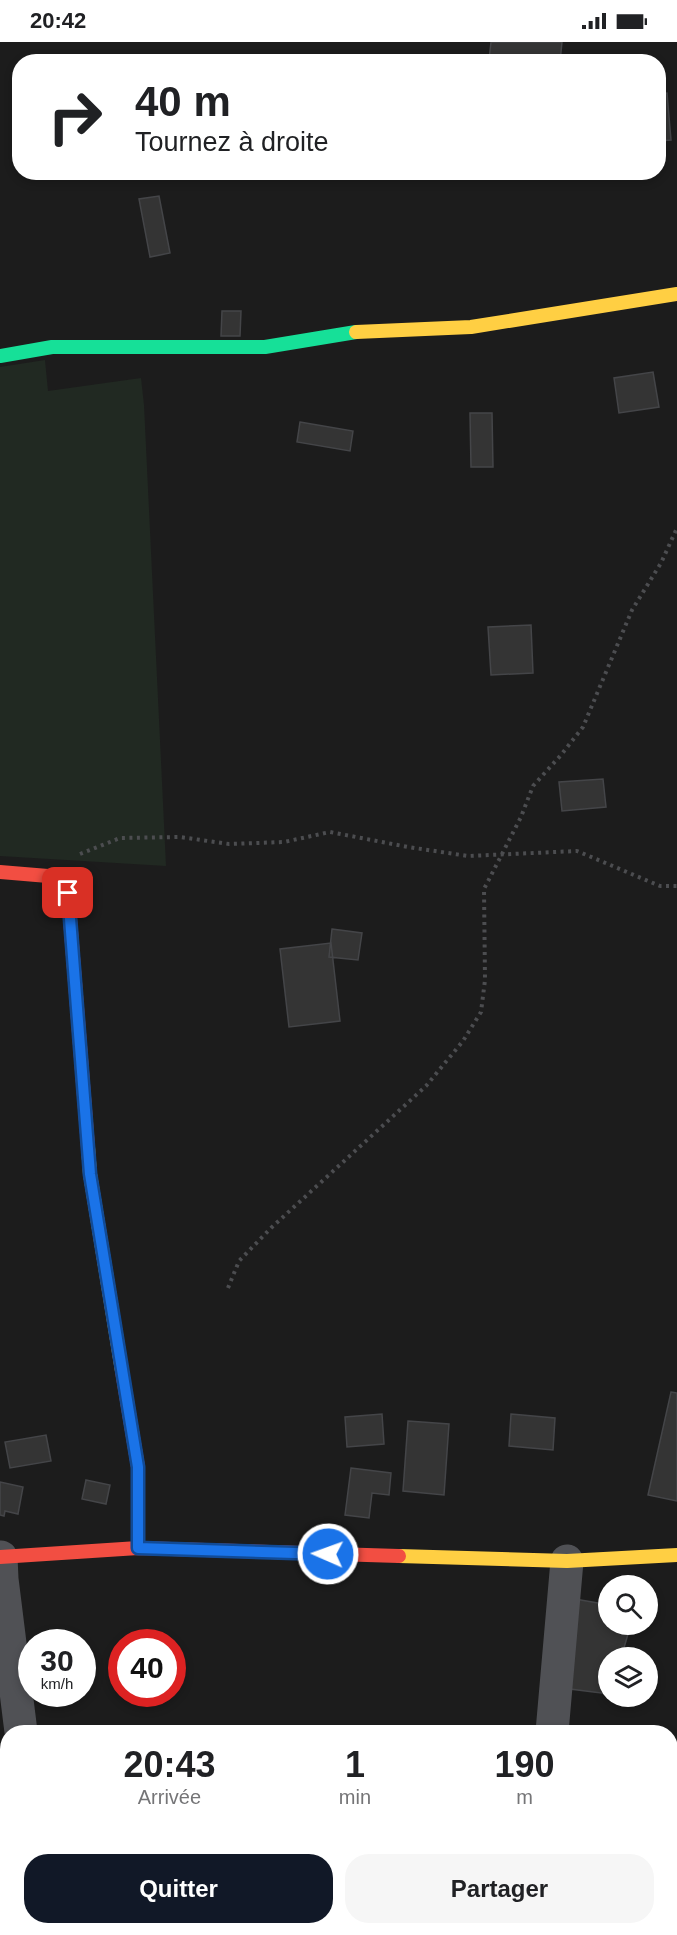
<!DOCTYPE html>
<html lang="fr">
<head>
<meta charset="utf-8">
<style>
  body { margin:0; font-family:Helvetica,sans-serif; background:#f6f6f6; color:#202124; height:100vh; display:flex; flex-direction:column; font-size:22px; white-space:nowrap }
  * { box-sizing:border-box; margin:0 }
  p { font-size:20px; color:#757577 }
  .icon { flex:none; width:33px; height:33px; fill:none; stroke:currentColor; stroke-width:2; stroke-linecap:round; stroke-linejoin:round }
  .map { position:relative; flex:1; overflow:hidden }
  .drawer { position:absolute; left:0px; top:1683px; width:678px; height:210px; display:flex; flex-direction:column; background:#fff; border-radius:24px 24px 0 0; box-shadow:0 3px 9px #0003 }
  .drawer>* { flex:none }
  .top-card { position:absolute; left:12px; top:12px; width:654px; height:126px; border-radius:24px; box-shadow:0 3px 9px #0003; background:#fff; color:#202124; overflow:hidden }
  .fabs { position:absolute; left:598px; top:1533px; display:grid; gap:12px }
  .fabs a { display:grid; place-items:center; width:60px; height:60px; border-radius:50%; background:#fff; box-shadow:0 3px 9px #0003; font-size:30px }
  .speed { position:absolute; left:18px; top:1587px; display:flex; gap:12px; font-size:30px; font-weight:700; text-align:center }
  .speed>* { display:grid; place-content:center; width:78px; height:78px; border-radius:50%; background:#fff; box-shadow:0 3px 9px #0003; line-height:1 }
  .speed small { font-size:15px; font-weight:400 }
  .speed .limit { border:9px solid #d22; background:#fff; color:#111 }
  .pin { position:absolute; display:grid; place-items:center; width:51px; height:51px; color:#fff; margin:-26px; border-radius:12px; box-shadow:0 3px 9px #0006 }
  .me { position:absolute; width:66px; margin:-33px; rotate:272deg; stroke-linejoin:round; filter:drop-shadow(0 0 4px #0008) }
  .turn { display:flex; align-items:center; gap:21px; height:126px; padding:0 24px; font-size:27px }
  .turn .icon { width:78px; height:78px; stroke-width:2.5 }
  .turn b { display:block; font-size:42px; line-height:51px }
  .eta { display:flex; justify-content:space-evenly; align-items:center; height:102px; text-align:center }
  .eta b { font-size:36px; font-weight:700; line-height:42px }
  .button { display:flex; gap:12px; margin-top:auto; padding:12px 24px }
  .button a { flex:1; height:69px; border-radius:24px; background:#111827; color:#fff; font-size:24px; font-weight:700; line-height:69px; text-align:center }
  .button a+a { background:#f6f6f6; color:#202124 }
  .status { display:flex; justify-content:space-between; align-items:center; height:42px; padding:0 30px; background:#fff; direction:ltr }
  .status svg { height:16px; fill:currentColor }
  .map>svg:first-child { display:block }
</style>
</head>
<body>
<div class="status"><b>20:42</b><svg viewBox="0 0 49 12"><path d="M0 12V9h3v3zM5 12V6h3v6zM10 12V3h3v9zM15 12V0h3v12zM26 1h20v11H26zM47 4h2v5h-2z"/></svg></div>
<div class="map">
<svg width="677" height="1893" viewBox="0 0 677 1893">
  <rect width="100%" height="100%" fill="#1c1c1c"/>
  <path fill="#212922" d="M45 318 48 349 141 336 144 363 166 824 0 814V325Z"/>
  <path fill="#343434" stroke="#444548" stroke-width="1.5" d="M491 0H562L560 20 489 18Z
    M372 14 373 20H323V17Z
    M667 51 671 98 658 99V52Z
    M159 154 170 211 150 215 139 157Z
    M222 269H241L240 294H221Z
    M653 330 659 365 619 371 614 336Z
    M470 371H492L493 425H471Z
    M300 380 353 389 350 409 297 400Z
    M531 583 533 631 491 633 488 585Z
    M603 737 606 765 562 769 559 740Z
    M332 887 362 891 358 918 329 915Z
    M331 901 340 979 289 985 280 907Z
    M671 1350 677 1351V1459L648 1453Z
    M382 1372 384 1402 347 1405 345 1375Z
    M511 1372 555 1376 553 1408 509 1404Z
    M408 1379 449 1382 444 1453 403 1449Z
    M46 1393 51 1419 10 1426 5 1400Z
    M351 1426 391 1431 389 1453 372 1451 369 1476 345 1473Z
    M86 1438 110 1443 106 1462 82 1457Z
    M0 1440 23 1445 18 1472 5 1469 4 1474 0 1473Z
    M575 1557 609 1563V1582H631L621 1616H609V1652L570 1647Z"/>
  <g fill="none" stroke-linecap="round" stroke-linejoin="round">
    <path stroke="#4c4d50" stroke-width="4" stroke-dasharray="3 4.5" stroke-linecap="butt" d="M80 812 120 796 180 795 229 802 284 800 330 790 408 805 468 814 577 809 660 844H677
      M228 1246 239 1219 271 1186 426 1044 463 999 481 970 485 938 484 847 521 775 533 744 561 713 583 685 632 568 661 521 677 486"/>
    <path stroke="#505155" stroke-width="33" d="M1 1515 2 1537 21 1690
      M552 1690 567 1519
      M69 1886 71 1893
      M532 1893V1886"/>
    <path stroke="#16e098" stroke-width="14" d="M0 314 52 305H265L356 290"/>
    <path stroke="#ffcf43" stroke-width="14" d="M356 290 471 285 677 252
      M88 1105 90 1132 122 1329
      M399 1514 567 1519 677 1513"/>
    <path stroke="#f24e42" stroke-width="14" d="M0 830 48 834 63 838 68 851 88 1105
      M122 1329 138 1425V1506
      M0 1515 138 1506 399 1514"/>
  </g>
  <g fill="none" stroke-linecap="round" stroke-linejoin="round">
    <defs>
      <path id="route" d="M68 851 90 1132 138 1425V1506L328 1512"/>
    </defs>
    <use href="#route" stroke="#114b97" stroke-width="15"/>
    <use href="#route" stroke="#1a73e8" stroke-width="10"/>
  </g>
</svg>
<div class="fabs">
<a><svg class="icon" aria-label="search" viewBox="0 0 24 24"><circle cx="10" cy="10" r="6"/><path d="M15 15l6 6"/></svg></a>
<a><svg class="icon" aria-label="layers" viewBox="0 0 24 24"><path d="M12 4l9 5-9 5-9-5zM3 14l9 5 9-5"/></svg></a>
</div>
<div class="speed"><div>30<small>km/h</small></div><div class="limit">40</div></div>
<div class="pin" style="left:68px;top:851px;background:#d93025"><svg class="icon" aria-label="arrive" viewBox="0 0 24 24"><path d="M6 21V4h12l-3 4 3 4H6"/></svg></div>
<svg class="me" style="left:328px;top:1512px" viewBox="-20 -20 40 40"><circle r="17" fill="#1a73e8" stroke="#fff" stroke-width="3"/><path d="M0-11L8 9 0 5-8 9z" fill="#fff"/></svg>
<div class="top-card">
<div class="turn"><svg class="icon" aria-label="right" viewBox="0 0 24 24"><path d="M7 20v-9h11M14 6l5 5-5 5"/></svg><div><b>40 m</b>Tournez à droite</div></div>
</div>
<section class="drawer">
<div class="eta">
<div><b>20:43</b><p>Arrivée</p></div>
<div><b>1</b><p>min</p></div>
<div><b>190</b><p>m</p></div>
</div>
<div class="button"><a>Quitter</a><a>Partager</a></div>
</section>
</div>
</body>
</html>
